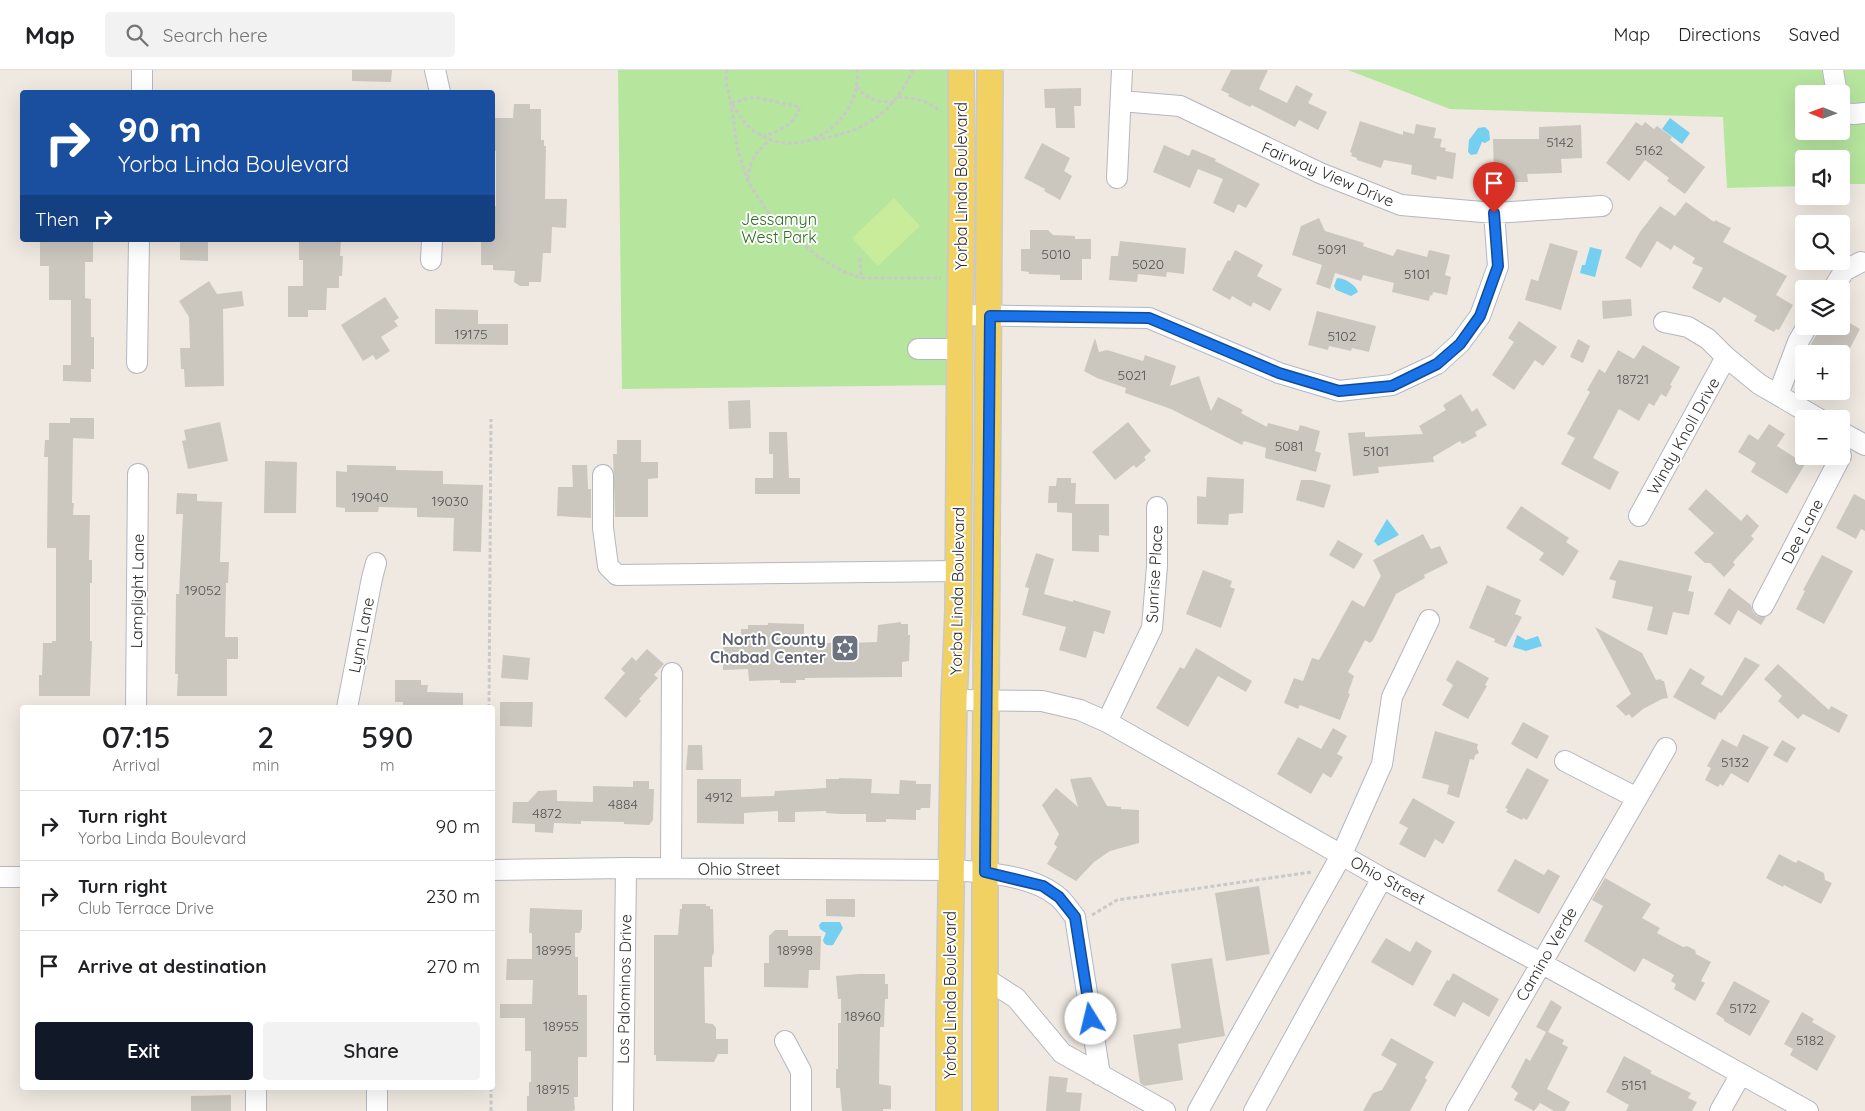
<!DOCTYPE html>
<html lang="en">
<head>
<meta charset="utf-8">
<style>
  body { margin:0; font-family:Quicksand,sans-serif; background:#f2f2f2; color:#202124; height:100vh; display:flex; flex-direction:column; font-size:19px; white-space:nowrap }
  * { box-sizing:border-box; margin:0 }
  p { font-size:16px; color:#757577 }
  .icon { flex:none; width:28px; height:28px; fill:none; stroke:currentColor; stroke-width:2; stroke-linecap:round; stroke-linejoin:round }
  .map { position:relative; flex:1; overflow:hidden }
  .drawer { position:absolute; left:20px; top:635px; width:475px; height:385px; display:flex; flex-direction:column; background:#fff; border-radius:5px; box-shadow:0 5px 20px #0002 }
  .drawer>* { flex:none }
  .hud { position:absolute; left:20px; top:20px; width:475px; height:152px; border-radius:5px; box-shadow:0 5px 20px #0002; background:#1a4fa0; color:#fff; overflow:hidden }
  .needle { width:32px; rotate:271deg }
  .tools { position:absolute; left:1795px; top:15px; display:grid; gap:10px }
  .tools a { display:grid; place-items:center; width:55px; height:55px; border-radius:5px; background:#fff; box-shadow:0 5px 20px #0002; font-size:25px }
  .pin { position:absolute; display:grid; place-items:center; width:42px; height:42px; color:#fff; margin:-51px -21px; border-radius:50% 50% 50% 0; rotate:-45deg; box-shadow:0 0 5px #0007 }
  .pin .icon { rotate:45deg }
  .me { position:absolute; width:55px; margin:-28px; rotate:351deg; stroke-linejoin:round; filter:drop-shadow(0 0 4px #0008) }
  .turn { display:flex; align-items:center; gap:18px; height:105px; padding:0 15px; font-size:22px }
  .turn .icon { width:65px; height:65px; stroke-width:2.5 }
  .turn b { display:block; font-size:35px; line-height:42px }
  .then { display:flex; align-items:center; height:48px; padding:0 15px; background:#0003; gap:10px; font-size:19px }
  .eta { display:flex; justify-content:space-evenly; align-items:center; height:85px; text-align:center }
  .eta b { font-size:30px; font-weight:600; line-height:35px }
  .action { display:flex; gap:10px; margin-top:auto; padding:10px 15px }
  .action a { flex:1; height:58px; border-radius:5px; background:#111827; color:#fff; font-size:20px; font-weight:600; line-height:58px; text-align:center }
  .action a+a { background:#f2f2f2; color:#202124 }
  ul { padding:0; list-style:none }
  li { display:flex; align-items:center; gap:15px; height:70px; padding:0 15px; border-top:1px solid #e0e0e0 }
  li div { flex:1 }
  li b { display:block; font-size:19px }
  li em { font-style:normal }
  header { display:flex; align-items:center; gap:30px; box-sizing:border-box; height:70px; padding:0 25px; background:#fff; border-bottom:1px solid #e0e0e0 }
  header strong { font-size:24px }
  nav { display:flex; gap:28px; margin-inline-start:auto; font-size:18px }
  .search { width:350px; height:45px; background:#f2f2f2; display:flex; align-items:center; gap:12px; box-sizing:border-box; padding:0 18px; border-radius:5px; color:#757577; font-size:19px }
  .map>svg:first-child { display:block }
</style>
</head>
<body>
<header>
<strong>Map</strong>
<div class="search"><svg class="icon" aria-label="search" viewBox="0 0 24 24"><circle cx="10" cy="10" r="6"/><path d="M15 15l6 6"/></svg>Search here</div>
<nav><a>Map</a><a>Directions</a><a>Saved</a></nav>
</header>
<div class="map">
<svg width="1865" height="1041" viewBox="0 0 1865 1041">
  <rect width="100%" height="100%" fill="#efe9e1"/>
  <path fill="#b6e59e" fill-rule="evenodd" d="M618 0H948L951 315 622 319Z
    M1348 0H1865V114H1841V89H1804V116L1727 118 1723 47 1450 39ZM1804 24H1841V61H1804Z"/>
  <path fill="#c9ec9a" d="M894 128 920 156 878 196 852 168Z"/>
  <path fill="#75cff0" d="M1670 48 1690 63 1682 74 1662 59Z
    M1485 57 1489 61 1490 70 1485 73 1482 72 1477 84 1471 85 1468 82 1469 70 1478 58Z
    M1590 177 1602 180 1595 207 1580 203 1582 195H1585Z
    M1337 208C1345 208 1356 215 1358 222L1351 226 1336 220 1334 216Z
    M1387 449 1399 465 1378 476 1374 471Z
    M1517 565 1526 570 1538 566 1542 576 1526 581 1513 577Z
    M822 852H840L843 858 833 875C828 876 824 875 823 870L826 863 820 859 819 855Z"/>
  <path fill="#cbc7bf" d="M352 0H392L391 12 352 11Z
    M1231 0H1268L1259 19 1287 33 1296 15 1313 24 1308 33 1327 42 1318 60 1299 50 1295 57 1252 35 1250 37 1228 26 1229 24 1221 20Z
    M1081 18V36H1074L1075 58H1056L1055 38H1045L1044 19Z
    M514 34H530V39H541V70H544V76H546L545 129H567L566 158 552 157 551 183H543L541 212H529V216H520L514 212 515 201 493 200V195H481V170H492V136H496V81H492V48H513Z
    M1360 51 1403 65V61L1414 64 1416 54 1436 58 1434 68 1442 69 1440 77 1446 78 1445 81 1456 83 1453 109 1437 106 1436 110 1411 104 1412 95 1384 90 1381 98 1357 90V88L1351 86 1352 83 1350 82Z
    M1636 52 1642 56 1645 52 1654 59 1657 56 1672 67 1670 70 1705 97 1685 124 1667 111 1669 108 1645 90 1629 111 1606 93Z
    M1581 55 1582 88 1561 89 1562 103 1527 104 1528 112H1503V110H1496V107H1494L1493 69H1539V57Z
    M1042 73 1070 88 1064 101 1072 106 1060 130 1044 121 1045 119 1024 108Z
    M1164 75 1189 86 1192 79 1216 89 1215 91 1260 114 1246 138 1238 134 1234 143 1213 133 1223 109 1198 99 1190 118 1153 102Z
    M1686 132 1714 152 1715 150 1731 158 1723 172 1787 206 1776 225 1793 235 1779 260 1776 259 1774 262 1754 251 1757 246 1724 227 1720 233 1692 218 1703 198 1692 193 1695 188 1674 175 1671 180 1657 171 1641 198 1625 188 1640 162 1660 136 1675 146Z
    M1319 148 1325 161 1364 173 1363 176 1393 186 1397 179 1427 187 1429 180 1450 185 1445 205 1451 207 1447 225 1433 222 1432 226 1430 225 1429 231 1392 222 1394 213 1363 205 1361 211 1335 203 1330 219 1316 214 1322 195 1292 185 1301 156Z
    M1030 160H1048L1053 165 1075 166V169H1091V189H1082V210H1060V205L1029 204V202L1021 201V179H1030Z
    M51 170H93V192H85V228L91 229V267H94V299H91V312L63 311V295H71V230H49V196H40V171Z
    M180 170H208V191L180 190Z
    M299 170H341L340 186H343L342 206H339V218H327L326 240H308V247H288V216H303V190H299Z
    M1120 171 1186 178 1184 204 1167 202 1166 207 1138 204 1137 212 1109 210 1111 186H1118Z
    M1550 173 1578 181 1561 240 1525 230 1531 209 1538 211Z
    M1235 180 1263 195 1257 206 1282 219 1270 241 1253 232 1251 237 1232 226 1230 230 1212 220 1228 190 1230 191Z
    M209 211 217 224 242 221 244 236 223 239 224 316 185 317 184 299H181L180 278H190L189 247 179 231Z
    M385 227 399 248 394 251 398 256 381 267 390 281 376 290 373 285 363 291 341 255Z
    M1631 229 1632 246 1603 249 1602 231Z
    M435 239 478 240V254H508V275L435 274Z
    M1317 241 1376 256 1369 282 1352 278 1351 281 1329 276 1328 280 1308 275Z
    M1841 248 1860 259 1847 284H1823L1810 276 1821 256H1841Z
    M1519 251 1557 277 1543 296 1535 290 1514 320 1492 305 1514 272 1508 268Z
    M1095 268 1099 282 1107 280 1143 291 1145 285 1176 296 1170 316 1199 306 1211 341 1218 327 1243 340 1241 343 1267 357 1268 353 1298 361 1300 355 1320 361 1315 381 1321 383 1316 402 1265 388 1266 378 1244 371 1242 375 1171 339 1125 323 1126 318 1097 308 1084 301Z
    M1578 269 1590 276 1583 293 1570 287Z
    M1643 275 1680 297 1670 315 1672 316 1666 327 1661 324 1654 336 1649 333 1639 351 1619 339 1593 388 1619 402 1610 420 1561 394 1575 368 1567 364 1590 322 1587 320 1599 299 1605 303 1618 280 1634 289Z
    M1461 324 1472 342 1477 338 1487 355 1475 362 1477 366 1462 374 1460 371 1433 387 1434 392 1378 397 1379 403 1353 406 1348 363 1365 362V367L1423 364 1419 356 1446 340 1443 335Z
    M750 330 751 358 729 359 728 331Z
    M70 348H94V369L73 368 72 433H74L73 445H90L89 490H92V513H90V571H92L90 626H39V605H42L43 573H52V571H56V478H47L48 387H44L45 370H49V353H70Z
    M220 352 228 391 188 399 182 371 186 370 184 360Z
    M1128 352 1151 381 1144 387 1146 390 1136 398 1134 395 1115 410 1092 382Z
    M1769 354 1785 364 1777 376 1805 394 1787 424 1751 402 1756 393 1738 382 1749 364 1758 370Z
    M769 362H787L789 408H800V424H755V408H773V384H769Z
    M617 370H641V392H658V408L648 409V447H615L613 384H617Z
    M265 391 297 392 296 443H264Z
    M347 395 396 396V400L443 401V414L483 415 481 482 453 481 454 448 417 447V438L379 437 378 442H345V438L336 437V401L347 402Z
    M572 395H587L588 419H591V448L557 446 558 417H573Z
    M1207 407 1244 409 1243 443 1229 444 1228 455 1197 454V426L1206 427Z
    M1057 408H1071V413H1076L1075 434H1109V466L1099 465V482L1072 481V443L1057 442V433H1048L1049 416H1056Z
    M1301 410H1312L1331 415 1324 438 1296 430Z
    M1706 419 1741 451 1747 444 1759 456 1751 466 1754 469 1733 492 1735 495 1724 507 1710 493H1705L1694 483 1714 463 1688 439Z
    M177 423 197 424V431L222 432 220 492H229L228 513H226L225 567H238V589H227V626H177L178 604H175L176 524H179L183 444H176Z
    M1854 424 1865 430V461L1861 459 1856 469 1836 458Z
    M1521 436 1569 468 1566 472 1579 481 1563 506 1539 490 1544 483 1506 458Z
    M1423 464 1431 479 1440 476 1448 493 1424 505 1425 508 1396 524 1373 570 1370 573 1365 570 1348 602 1354 606 1348 623 1350 624 1340 650 1300 635 1298 639 1284 633 1294 608 1303 611 1312 588 1319 590 1352 530 1364 537 1381 506 1373 490Z
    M1338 470 1363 484 1354 499 1329 485Z
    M1036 483 1054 489 1044 524 1073 532V530L1111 541 1104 564 1094 561 1086 588 1059 580 1066 557 1022 545 1029 518 1025 517Z
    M1822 485 1853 501 1824 554 1796 539 1805 521 1803 520Z
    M1619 490 1692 506 1688 521 1694 522 1689 545 1673 542 1667 565 1647 560 1653 537 1612 528 1616 511 1609 509Z
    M1203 500 1232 511 1230 517 1235 519 1221 558 1186 544Z
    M1487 515 1521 530 1515 544 1522 547 1506 577 1494 572 1495 569 1469 558Z
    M1729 518 1751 535 1753 542 1757 546 1766 547 1761 555 1738 540 1730 555 1714 544Z
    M901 552V554H908V565H910L909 591 902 592V607L805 608V610H796V613H780V610L749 611 748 599 723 600V577H741V559H748V555H768V553L804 554V573H844L877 572 878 555Z
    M1595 557 1642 583 1656 610 1661 609 1662 611H1664L1668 628 1662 629 1643 639 1632 648 1629 644 1626 646 1616 636 1631 624Z
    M1196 578 1252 611 1246 622 1218 606 1188 657 1156 638 1180 597 1184 599Z
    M647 579 664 594 654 605 658 608 639 629 641 631 626 648 604 628 625 603 621 599 632 587 636 591Z
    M503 585 530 588 528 610 501 608Z
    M1745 587 1760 595 1721 643 1719 642 1715 650 1673 627 1690 598 1705 607 1701 614 1722 626Z
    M1457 590 1489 608 1485 615 1487 616 1468 649 1442 635 1453 615 1446 610Z
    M1778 594 1829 640 1831 636 1848 645 1839 663 1803 644 1798 649 1778 631 1782 626 1764 609Z
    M395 610H421V615H428L427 622 463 623V638H403V632H395Z
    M500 632H533L532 657 500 656Z
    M1523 652 1549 666 1537 689 1511 674Z
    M1333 658 1347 666 1337 684 1343 687 1331 708 1323 703 1311 724 1277 704 1298 667 1321 679Z
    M1435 661 1478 674 1477 678 1479 683 1475 685 1474 690 1470 689 1459 728 1447 724 1449 715 1422 708Z
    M1743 664 1769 677 1748 713 1731 703 1723 716 1720 714 1718 717 1705 710 1711 698 1707 696 1722 669 1737 677Z
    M1782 670 1796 678 1787 693 1773 685Z
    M688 675H702L703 700H686Z
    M1527 698 1549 710 1527 750 1523 748 1522 750 1506 742 1508 739 1505 738Z
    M1091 707 1107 736 1121 737V739L1139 740V773L1110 781 1094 792 1076 811 1047 794 1057 777 1054 774 1059 764 1042 735 1056 718 1078 737 1070 709Z
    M839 708 872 709 871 723 899 724 900 710 916 711V714H931L930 738H921L920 740H916V750L886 749V752H866V744H841L826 743V741L795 742V752H778V741L744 743V754L697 753V709H741V727L774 726 775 721 826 718V709H839Z
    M633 711H649V719H654L653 750 649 755 624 754V752L581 751V754L554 753 553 763 535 762V754L512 753 513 732H528L538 721 557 720V731L593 732V716L633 717Z
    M1413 728 1455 752 1443 774 1435 769 1425 788 1399 774 1408 758 1399 753Z
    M1779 784 1796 793 1798 790 1824 803 1825 810 1832 813 1821 834 1784 815 1783 817 1766 808Z
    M1515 789 1544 805 1548 799 1560 806 1539 844 1497 821Z
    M1605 808 1651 834 1642 848 1660 858 1657 863 1683 877 1687 876 1695 880 1696 884 1711 892 1701 911 1705 913 1695 931 1674 919 1676 914 1671 911 1674 905 1643 888 1635 902 1584 871 1603 836 1592 830Z
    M1259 816 1270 884 1226 891 1215 823Z
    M826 829H855V847L826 846Z
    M682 834H706V836H710V839H713L714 883 712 886V897H704L705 953 713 954 716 958V969H728V984H718L714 992 656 991V985H654V865H678L680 839H682Z
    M530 838 582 840V858L580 863H575V887H578V925H587V987H578V1027H574L575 1040 572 1041H527V1026H529V1012H531V981H525V948H500V934H532L533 910H506L507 889H532V863H529Z
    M775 860H788V866H821L820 900H809L808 918 764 917V893H769V866Z
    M1386 868 1410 882 1416 871 1432 881 1413 916 1371 892Z
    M1212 888 1225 966 1178 974 1183 1010 1144 1016 1140 1013 1133 965 1181 958 1171 894Z
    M1453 903 1499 929 1489 947 1463 932 1455 947 1433 935 1447 910 1449 911Z
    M859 904H885V914H888V929H885L884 957H880L879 1014 891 1016V1039H883V1041H842L840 1018H836V999H838V953H841V929H838L836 906Z
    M1734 911 1770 931 1750 966 1724 951V949L1716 944Z
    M1551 930 1562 937 1548 962 1564 970 1562 974 1568 977 1547 1019 1570 1032 1565 1041H1554L1540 1033 1534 1041 1514 1030 1518 1023 1511 1017 1526 988 1530 991 1546 962 1536 957Z
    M1802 942 1814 949 1812 952 1836 966 1817 1001 1790 985 1793 979 1784 974Z
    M1391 968 1434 992 1425 1008 1427 1010 1410 1041H1363L1373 1023 1382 1020 1397 994 1381 985Z
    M1624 986 1652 1001 1650 1003 1691 1023 1688 1028 1697 1032 1692 1041H1626L1629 1035 1606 1022Z
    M1049 1006 1068 1008 1066 1022 1082 1023 1080 1041H1046Z
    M231 1025V1041H191V1026Z"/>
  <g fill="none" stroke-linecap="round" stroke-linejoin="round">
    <defs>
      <path id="minor" d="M435 0 440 22
        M1833 0 1836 18 1835 24
        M142 22V0
        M1121 31 1180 36 1320 103 1401 135 1494 143 1602 136
        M1841 43 1854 44 1865 43
        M1117 108 1122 0
        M431 190 432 170
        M1833 219 1844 201 1861 192
        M960 245 1149 248 1279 303 1339 321 1392 315 1437 294 1460 273 1480 246 1498 196 1494 143
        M1664 252 1688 257 1708 269 1726 287 1759 314 1819 349
        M918 279H960
        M137 293 139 170
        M1778 325 1798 272 1807 256
        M1841 362 1865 375
        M603 405V458L608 496 617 505 958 501
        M1639 446 1726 287
        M1763 536 1841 386
        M954 630 1042 631 1080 640 1107 652 1382 808 1541 893 1808 1041
        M136 638 138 404
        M347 638 372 508 376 493
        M1107 652 1152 558 1157 496V437
        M1565 691 1637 728
        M671 798 672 603
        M492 800 626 798 951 800C983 802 1032 805 1057 826 1064 831 1069 840 1075 847L1100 1005
        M0 807H22
        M985 908 1016 928 1062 983 1165 1041
        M785 971 801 1001V1041
        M256 1041V1018
        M377 1041V1018
        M623 1041 626 798
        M1198 1041 1342 784 1382 694 1392 627 1429 550
        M1254 1041 1382 808
        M1456 1041 1666 678
        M1720 1041 1741 1004"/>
      <path id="major" d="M949 1041V952L954 630 958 541 960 245 962 125 961 0
        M985 1041V779L990 0"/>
    </defs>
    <use href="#minor" stroke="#b4b7c1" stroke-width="22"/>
    <use href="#major" stroke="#c9c9c9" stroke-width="28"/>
    <path stroke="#c9c9c9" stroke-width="3" stroke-dasharray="4 2.5" stroke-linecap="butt" d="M727 0 726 12 731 33 737 77 748 112 770 145 817 186 842 201 861 208H941
      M857 16C866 30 878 32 894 32
      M898 27C916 28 927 30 941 42
      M731 33 749 28H758L800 37C793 57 781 59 763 67
      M732 34C739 45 745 56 757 63 802 93 862 52 857 0
      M815 70C863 62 892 45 913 0
      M748 109C750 89 756 82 770 70
      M860 188 861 208
      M489 638 491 349
      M1092 845 1117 830 1312 802
      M491 1041V1018"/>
    <use href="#minor" stroke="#fff" stroke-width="20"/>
    <use href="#major" stroke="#f2d163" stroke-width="25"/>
  </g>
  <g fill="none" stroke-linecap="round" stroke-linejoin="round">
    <defs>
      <path id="route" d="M1091 949 1075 847 1059 827 1043 816 985 802 990 246 1149 248 1279 303 1339 321 1392 316 1437 294 1460 274 1480 246 1498 196 1494 143"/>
    </defs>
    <use href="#route" stroke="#114b97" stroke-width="12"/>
    <use href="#route" stroke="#1a73e8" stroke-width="9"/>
  </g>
  <defs>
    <symbol id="synagogue-square" viewBox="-11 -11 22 22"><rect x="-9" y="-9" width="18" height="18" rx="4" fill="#6b7280" stroke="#fff"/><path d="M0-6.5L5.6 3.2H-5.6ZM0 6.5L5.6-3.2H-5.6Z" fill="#fff"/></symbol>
  </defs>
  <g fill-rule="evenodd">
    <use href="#synagogue-square" x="829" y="562" width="32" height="32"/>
  </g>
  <g text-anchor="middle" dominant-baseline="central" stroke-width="4" stroke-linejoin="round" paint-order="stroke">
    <g font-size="14" fill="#555452">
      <text x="1560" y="72">5142</text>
      <text x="1649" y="80">5162</text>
      <text x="1332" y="179">5091</text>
      <text x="1056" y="184">5010</text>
      <text x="1148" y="194">5020</text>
      <text x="1417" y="204">5101</text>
      <text x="471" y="264">19175</text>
      <text x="1342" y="266">5102</text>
      <text x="1132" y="305">5021</text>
      <text x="1633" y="309">18721</text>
      <text x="1289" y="376">5081</text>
      <text x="1376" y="381">5101</text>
      <text x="370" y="427">19040</text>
      <text x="450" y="431">19030</text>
      <text x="203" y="520">19052</text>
      <text x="1735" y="692">5132</text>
      <text x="719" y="727">4912</text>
      <text x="623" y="734">4884</text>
      <text x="547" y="743">4872</text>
      <text x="554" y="880">18995</text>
      <text x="795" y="880">18998</text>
      <text x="1743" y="938">5172</text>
      <text x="863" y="946">18960</text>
      <text x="561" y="956">18955</text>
      <text x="1810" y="970">5182</text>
      <text x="1634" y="1015">5151</text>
      <text x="553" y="1019">18915</text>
    </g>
    <g font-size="16" fill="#2e2e2e" stroke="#fff">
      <text transform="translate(1328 104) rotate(23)">Fairway View Drive</text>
      <text transform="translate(961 116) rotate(-90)">Yorba Linda Boulevard</text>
      <text transform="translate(1683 366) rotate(-61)">Windy Knoll Drive</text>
      <text transform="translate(1802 461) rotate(-62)">Dee Lane</text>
      <text transform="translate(1154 504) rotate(-87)">Sunrise Place</text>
      <text transform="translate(137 521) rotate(-89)">Lamplight Lane</text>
      <text transform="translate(957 521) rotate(-89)">Yorba Linda Boulevard</text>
      <text transform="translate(361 565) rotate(-79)">Lynn Lane</text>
      <text x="739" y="799">Ohio Street</text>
      <text transform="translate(1388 810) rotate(29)">Ohio Street</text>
      <text transform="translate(1546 884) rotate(-60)">Camino Verde</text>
      <text transform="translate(624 919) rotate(-89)">Los Palominos Drive</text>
      <text transform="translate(950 925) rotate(-90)">Yorba Linda Boulevard</text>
    </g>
    <g font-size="16" fill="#2c6e1b" stroke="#fff">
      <text x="779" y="149">Jessamyn<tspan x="779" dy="18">West Park</tspan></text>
    </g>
    <g font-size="16" font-weight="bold" fill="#5b616d" stroke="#fff" text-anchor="end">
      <text x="826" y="569">North County<tspan x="826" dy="18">Chabad Center</tspan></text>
    </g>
  </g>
</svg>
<div class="tools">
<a><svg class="needle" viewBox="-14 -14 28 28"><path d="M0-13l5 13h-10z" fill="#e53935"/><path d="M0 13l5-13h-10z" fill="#757577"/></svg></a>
<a><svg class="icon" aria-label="sound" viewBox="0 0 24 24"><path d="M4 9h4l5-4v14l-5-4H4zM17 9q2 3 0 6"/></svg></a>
<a><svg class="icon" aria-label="search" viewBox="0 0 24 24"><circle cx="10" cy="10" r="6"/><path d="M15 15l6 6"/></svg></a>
<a><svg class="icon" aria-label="layers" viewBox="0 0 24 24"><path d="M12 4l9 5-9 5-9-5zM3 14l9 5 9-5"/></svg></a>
<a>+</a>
<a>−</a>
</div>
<div class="pin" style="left:1494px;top:143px;background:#d93025"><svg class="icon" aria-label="arrive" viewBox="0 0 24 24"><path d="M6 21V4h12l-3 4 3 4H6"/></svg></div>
<svg class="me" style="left:1091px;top:949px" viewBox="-20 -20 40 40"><circle r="19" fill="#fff"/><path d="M0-13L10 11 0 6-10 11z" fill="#1a73e8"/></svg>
<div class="hud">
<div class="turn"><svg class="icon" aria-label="right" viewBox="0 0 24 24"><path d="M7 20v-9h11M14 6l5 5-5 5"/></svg><div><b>90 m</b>Yorba Linda Boulevard</div></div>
<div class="then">Then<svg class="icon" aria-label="right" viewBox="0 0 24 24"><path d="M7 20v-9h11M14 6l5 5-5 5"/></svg></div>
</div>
<section class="drawer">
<div class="eta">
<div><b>07:15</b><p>Arrival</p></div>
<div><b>2</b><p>min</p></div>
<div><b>590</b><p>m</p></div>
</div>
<ul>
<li><svg class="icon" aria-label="right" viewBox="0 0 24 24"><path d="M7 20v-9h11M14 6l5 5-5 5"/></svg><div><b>Turn right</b><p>Yorba Linda Boulevard</p></div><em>90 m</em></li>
<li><svg class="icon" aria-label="right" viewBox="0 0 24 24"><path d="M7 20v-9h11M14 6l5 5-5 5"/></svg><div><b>Turn right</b><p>Club Terrace Drive</p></div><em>230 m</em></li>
<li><svg class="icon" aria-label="arrive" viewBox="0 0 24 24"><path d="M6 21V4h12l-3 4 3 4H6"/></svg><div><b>Arrive at destination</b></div><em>270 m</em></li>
</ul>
<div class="action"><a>Exit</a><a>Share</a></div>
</section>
</div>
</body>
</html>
